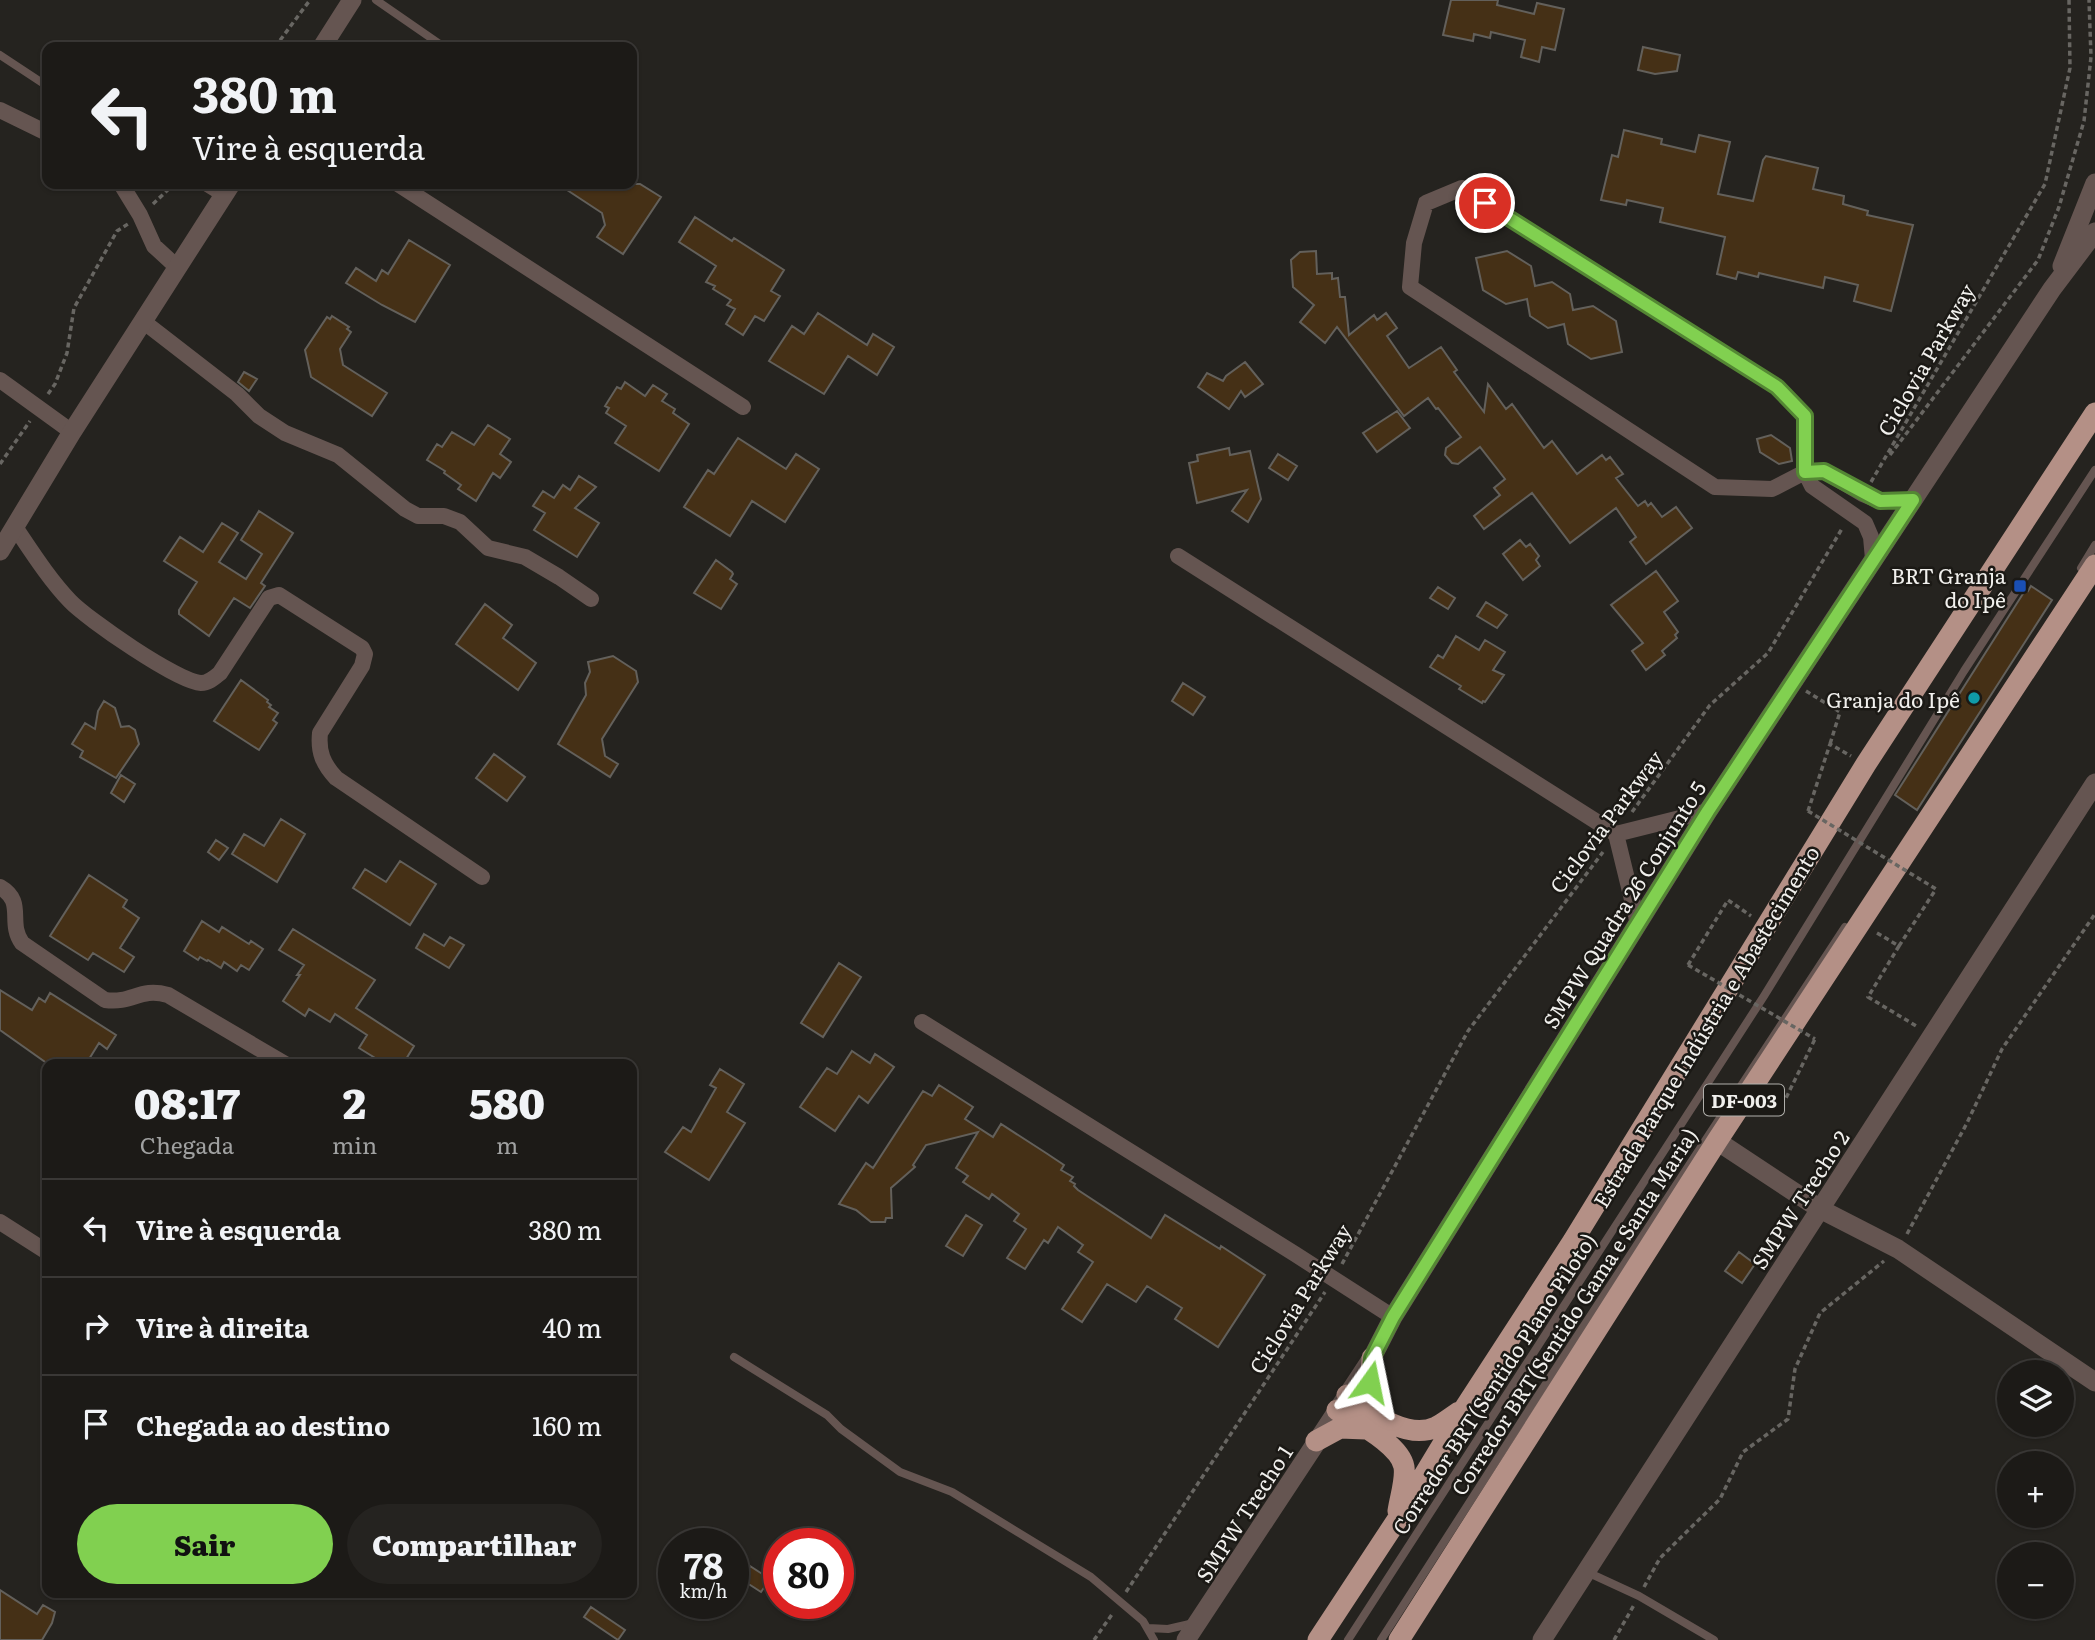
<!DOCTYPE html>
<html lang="pt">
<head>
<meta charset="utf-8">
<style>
  body { margin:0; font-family:Literata,serif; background:#252320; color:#f1f3f6; height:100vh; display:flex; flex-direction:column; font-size:26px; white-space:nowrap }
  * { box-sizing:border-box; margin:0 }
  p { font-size:23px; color:#a0a1a1 }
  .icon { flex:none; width:38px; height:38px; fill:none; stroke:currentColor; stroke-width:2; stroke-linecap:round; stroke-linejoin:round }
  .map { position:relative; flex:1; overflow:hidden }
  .drawer { position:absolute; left:42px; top:1059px; width:595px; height:539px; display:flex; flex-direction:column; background:#1c1a17; border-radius:14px; box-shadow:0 2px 5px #0004,0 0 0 2px #3a3836 }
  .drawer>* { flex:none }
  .banner { position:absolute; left:42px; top:42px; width:595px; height:147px; border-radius:14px; box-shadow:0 2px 5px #0004,0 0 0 2px #3a3836; background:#1c1a17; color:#f1f3f6; overflow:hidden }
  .controls { position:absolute; left:1997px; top:1360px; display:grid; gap:14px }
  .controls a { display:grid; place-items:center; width:77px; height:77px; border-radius:50%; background:#1c1a17; box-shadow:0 2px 5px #0004,0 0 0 2px #3a3836; font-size:35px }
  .speed { position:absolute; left:658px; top:1528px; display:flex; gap:14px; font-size:35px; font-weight:700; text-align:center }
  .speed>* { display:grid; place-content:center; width:91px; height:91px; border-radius:50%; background:#1c1a17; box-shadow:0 2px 5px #0004,0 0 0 2px #3a3836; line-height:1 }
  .speed small { font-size:18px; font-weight:400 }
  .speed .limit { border:10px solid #d22; background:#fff; color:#111 }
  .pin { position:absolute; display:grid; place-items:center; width:60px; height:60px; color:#fff; margin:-30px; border:4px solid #fff; border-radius:50%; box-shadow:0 2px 7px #0007 }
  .me { position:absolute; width:77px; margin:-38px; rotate:12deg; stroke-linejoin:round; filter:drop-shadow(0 0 5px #0008) }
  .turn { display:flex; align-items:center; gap:24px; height:147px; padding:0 35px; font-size:32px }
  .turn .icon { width:91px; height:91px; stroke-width:2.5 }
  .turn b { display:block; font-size:49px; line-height:60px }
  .eta { display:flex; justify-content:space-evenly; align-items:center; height:119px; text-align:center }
  .eta b { font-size:42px; font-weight:800; line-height:49px }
  .cta { display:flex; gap:14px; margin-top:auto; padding:14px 35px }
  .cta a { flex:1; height:80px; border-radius:42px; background:#81d050; color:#111; font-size:28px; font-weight:800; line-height:80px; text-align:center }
  .cta a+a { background:#252320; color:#f1f3f6 }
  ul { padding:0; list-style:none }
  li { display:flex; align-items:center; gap:21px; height:98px; padding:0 35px; border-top:2px solid #3a3836 }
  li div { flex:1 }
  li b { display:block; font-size:26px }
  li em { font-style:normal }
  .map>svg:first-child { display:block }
</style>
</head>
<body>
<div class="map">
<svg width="2095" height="1640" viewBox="0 0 2095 1640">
  <rect width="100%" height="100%" fill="#25231f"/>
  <path fill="#453016" stroke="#63605b" stroke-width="2" d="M1451 0H1498L1497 5 1534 14 1537 3 1564 9 1555 50 1542 47 1539 62 1521 57 1525 40 1491 32 1490 38 1474 34 1473 41 1443 35Z
    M1643 47 1680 55 1677 71 1655 74 1638 70Z
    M1624 130 1662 139 1661 144 1695 152 1699 135 1730 142 1718 194 1753 201 1763 160 1766 156 1818 168 1813 189 1844 196 1843 204 1868 211 1867 215 1913 225 1891 311 1854 301 1858 285 1825 277 1823 288 1759 273 1758 277 1738 272 1736 279 1717 274 1725 237 1660 222 1663 208 1627 200 1626 205 1601 200 1612 155 1618 157Z
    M558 184H640L661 197 623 254 597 237 605 225 602 213Z
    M695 217 732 241 734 238 784 270 771 291 780 296 764 321 755 316 743 335 726 324 735 309 727 305 731 300 713 289 715 286 706 282 716 266 679 242Z
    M409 240 450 265 415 322 382 305 346 283 356 268 376 281 382 270 388 274Z
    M1316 251 1317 274 1332 273V279L1338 278 1340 297H1345L1349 335 1374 315 1377 320 1386 313 1397 328 1387 336 1409 368 1441 347 1457 370 1454 372 1484 412 1488 384 1506 409 1512 404 1544 448 1552 441 1577 474 1602 455 1606 460 1610 457 1623 474 1616 478 1638 506 1645 501 1648 506 1651 503 1662 517 1676 507 1692 528 1646 564 1630 542 1636 537 1616 508 1570 543 1532 493 1484 529 1474 516 1500 495 1494 488 1505 479 1480 447 1458 464 1452 463 1445 455 1446 448 1461 437 1438 408 1436 409 1428 398 1404 416 1337 327 1325 343 1300 322 1314 305 1293 287 1291 260 1300 252Z
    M1507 251 1531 266 1535 286 1552 282 1570 294 1573 310 1593 306 1616 321 1622 352 1591 359 1568 344 1564 324 1548 328 1530 316 1527 299 1506 304 1483 290 1476 258Z
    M818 313 867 345 873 334 894 347 877 375 848 356 824 394 769 361 792 326 804 334Z
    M332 316 349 327 347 329 351 332 340 349 343 365 387 393 372 416 311 377 305 350 327 317 330 319Z
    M1245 362 1263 384 1245 397 1241 391 1229 409 1198 387 1207 373 1223 381 1226 376Z
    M244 372 257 379 249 391 238 382Z
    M625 382 645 396 653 385 667 394 662 401 675 409 673 413 689 424 659 471 615 443 626 426 606 413 609 408 605 406 617 387 621 389Z
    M1397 411 1410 428 1377 452 1363 433Z
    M488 425 510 439 500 454 511 462 500 478 493 473 476 501 458 489 461 485 444 473 445 471 427 460 437 444 442 447 452 432 474 445Z
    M1771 435 1790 448 1792 461 1779 464 1760 452 1757 439Z
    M738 438 786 469 796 454 819 469 785 522 752 501 730 536 684 507 708 470 714 474Z
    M1229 448 1230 455 1250 451 1261 499 1248 522 1232 511 1247 490 1197 503 1189 463 1198 461 1197 455Z
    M1278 454 1297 466 1288 480 1269 468Z
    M579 476 596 487 575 508 599 523 577 557 534 530 545 513 533 506 543 491 554 498 563 485 570 490Z
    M259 511 293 533 261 583 265 586 250 608 234 598 209 636 179 614V610L197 582 164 561 180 537 203 552 222 523 238 533 219 562 246 579 262 554 241 540Z
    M1520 540 1526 547 1530 544 1539 556 1536 560 1540 566 1523 580 1503 554Z
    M716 560 732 572 733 574 730 579 737 584 721 609 694 593Z
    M1656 571 1678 601 1664 612 1678 632 1675 635 1677 638 1662 651 1665 655 1646 670 1632 651 1643 643 1611 605Z
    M2031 586 2052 600 1917 810 1895 795 2026 589 2028 591Z
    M1438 587 1455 598 1448 609 1430 598Z
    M1486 602 1507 615 1497 628 1477 616Z
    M485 604 512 625 503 638 536 663 518 690 456 644Z
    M1456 636 1479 650 1485 640 1505 652 1493 670 1504 675 1485 702 1483 701 1482 703 1459 689 1461 686 1430 667 1438 655 1443 658Z
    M613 656 636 671 638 682 602 739 605 756 618 764 610 777 558 744 586 695 585 683 590 672 588 662Z
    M241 680 268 700 267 702 271 705 269 707 278 713 273 720 277 723 259 750 214 721Z
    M1183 683 1205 697 1193 715 1172 701Z
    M104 701 115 708 121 727 129 726 135 730 139 744 116 778 80 757 83 751 72 744 85 723 95 729 98 711Z
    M494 754 525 777 507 801 476 778Z
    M121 775 135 784 124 802 111 793Z
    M281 819 305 834 277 882 232 854 244 834 264 846Z
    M216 840 228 848 219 860 208 852Z
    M400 861 436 884 410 925 353 888 365 869 386 882Z
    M89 875 127 900 123 907 139 918 120 948 134 957 124 972 93 953 88 960 50 936Z
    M202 921 219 932 222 927 249 944 251 941 263 949 249 970 241 965 237 971 224 962 221 968 208 960 207 961 200 957 198 960 184 951Z
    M293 929 375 980 356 1008 414 1046 403 1064H385L359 1048 367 1035 335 1014 330 1022 309 1009 305 1016 283 1001 300 975H297L304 965 279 950Z
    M424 934 444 946 450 937 464 945 449 968 416 948Z
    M839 963 861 977 823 1037 801 1023Z
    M0 990 32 1010 39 998 45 1002 50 993 116 1035 107 1049 99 1043 86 1064H48L0 1030Z
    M852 1051 870 1063 875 1054 894 1067 868 1103 859 1096 835 1131 800 1107 827 1068 837 1074Z
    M720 1069 744 1084 727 1112 745 1123 709 1180 665 1152 683 1127 691 1132 716 1088 710 1085Z
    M939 1085 973 1107 965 1119 993 1137 1001 1124 1046 1153 1064 1165 1061 1170 1073 1177 1070 1181 1075 1184 1074 1186 1078 1190 1151 1238 1165 1215 1220 1249 1221 1246 1265 1275 1218 1347 1175 1319 1182 1308 1147 1286 1136 1302 1107 1284 1082 1322 1062 1309 1093 1262 1078 1252 1083 1245 1058 1227 1048 1243 1044 1240 1025 1269 1007 1258 1026 1229 1014 1221 1019 1214 992 1194 989 1199 963 1182 968 1176 956 1168 978 1132 926 1145 913 1165 915 1167 891 1188 892 1218H886L885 1222H871L856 1210 839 1204 866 1163 873 1168 923 1091 932 1096Z
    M966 1215 982 1225 963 1256 946 1246Z
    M1739 1252 1755 1264 1742 1283 1725 1271Z
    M750 1566 770 1579 761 1592 741 1579Z
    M0 1590 37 1614 43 1605 55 1612 52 1623 42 1640H0Z
    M591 1607 625 1630 618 1640 584 1617Z"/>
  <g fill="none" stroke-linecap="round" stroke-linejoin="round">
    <path stroke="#686662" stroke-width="3.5" stroke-dasharray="5 3.5" stroke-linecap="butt" d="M275 47 310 0
      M153 204 174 184
      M48 394 55 384 67 353 74 308 117 231 128 224
      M1890 455 2038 260 2059 207 2084 121 2091 57 2089 0
      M0 464 30 421
      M1871 482 2045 184 2070 68 2069 0
      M1806 691 1840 712 1830 744
      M1808 811 1830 744 1851 756
      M1632 812 1710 705 1768 653 1843 527
      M1877 933 1899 946 1936 889
      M1899 946 1868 997 1918 1027
      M1688 965 1728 900 1751 916
      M1773 1092 1785 1100 1815 1039
      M1907 1234 1967 1123 2002 1049 2095 914
      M1342 1264 1468 1031 1603 852
      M1644 1587 1660 1558 1720 1499 1743 1452 1788 1419 1795 1369 1820 1313 1884 1261
      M1126 1592 1325 1292
      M1094 1640 1113 1613
      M1614 1640 1634 1605"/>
    <path stroke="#655551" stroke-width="8" d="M376 0 444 47
      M0 55 47 86
      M200 184 221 197
      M2081 568 2095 545
      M734 1357 827 1415 841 1429 900 1472 952 1492 1091 1577 1143 1621 1154 1640
      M1587 1572 1639 1596 1714 1640
      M1148 1628 1168 1629 1194 1623
      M1348 1640 1764 996 1964 671 2095 470
      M1381 1640 1532 1405 1845 927"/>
    <path stroke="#655551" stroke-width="16" d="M0 110 47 133
      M121 184 140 215 154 246 178 268
      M398 184 743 407
      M144 322 237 394 259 416 285 433 338 455 405 509 418 516H444L460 522 488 548 525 557 559 577 591 599
      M0 380 72 432
      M15 527C32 552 49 579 70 601 87 619 178 682 201 683 209 683 214 678 220 673L269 598 279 595 362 648 365 654 362 666 320 733C318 752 323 764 336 778L482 877
      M1178 556 1616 834 1638 924
      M1873 559 1871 537 1865 523 1812 486 1805 472V416L1777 387 1462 188 1426 203 1414 243 1410 287 1715 487 1772 489 1805 472 1824 471 1863 494 1880 501 1914 500
      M1616 834 1708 811
      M0 887C26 902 7 922 22 943L105 1000C133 1004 139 987 168 995L285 1064
      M922 1022 1295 1254 1393 1317
      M0 1222 47 1252"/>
    <path stroke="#655551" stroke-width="19" d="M322 47 352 0
      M2062 266 2095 183
      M0 551 72 432 231 184
      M1717 1141 1820 1209 1898 1249 2095 1382
      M1186 1640 1372 1358 1393 1317 1708 811 2052 289 2095 232
      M1542 1640 2095 783"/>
    <path stroke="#b49086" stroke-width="21" d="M1372 1358 1370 1389 1379 1418
      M1347 1395C1370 1411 1406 1441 1436 1427 1444 1423 1451 1417 1459 1412
      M1337 1410C1355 1422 1400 1444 1404 1467 1406 1480 1400 1497 1398 1511
      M1316 1441 1340 1428 1366 1429
      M1318 1640 1397 1520 1464 1409 1573 1241 1866 764 2095 413
      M1399 1640 1717 1141 2095 565"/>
    <path stroke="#686662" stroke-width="3.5" stroke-dasharray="5 3.5" stroke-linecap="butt" d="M1808 811 1936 889
      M1688 965 1815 1039"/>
  </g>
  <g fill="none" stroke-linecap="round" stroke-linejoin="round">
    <defs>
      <path id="route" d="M1370 1382 1372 1358 1393 1317 1708 811 1913 500 1880 501 1824 471 1805 472V416L1777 387 1485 203"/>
    </defs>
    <use href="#route" stroke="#548734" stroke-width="18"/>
    <use href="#route" stroke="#81d050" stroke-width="12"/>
  </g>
  <rect fill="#1a4fb4" stroke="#1b1915" stroke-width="2.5" x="2013" y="579" width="14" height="14" rx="3.5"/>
  <circle fill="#0f9aa8" stroke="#1b1915" stroke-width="2.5" cx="1974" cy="698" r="7"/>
  <g text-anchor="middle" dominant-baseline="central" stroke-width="5" stroke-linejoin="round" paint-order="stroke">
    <rect fill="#1b1915" stroke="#b1b0ac" stroke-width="2" x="1704" y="1084.5" width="80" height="31" rx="5"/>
    <g font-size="19" font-weight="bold" fill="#f1f0ed">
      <text x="1744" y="1100">DF-003</text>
    </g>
    <g font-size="21" fill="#f1f0ed" stroke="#1b1915">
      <text transform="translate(1925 359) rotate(-60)">Ciclovia Parkway</text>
      <text transform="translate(1605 821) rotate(-53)">Ciclovia Parkway</text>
      <text transform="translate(1623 904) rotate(-58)">SMPW Quadra 26 Conjunto 5</text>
      <text transform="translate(1705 1026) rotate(-59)">Estrada Parque Indústria e Abastecimento</text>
      <text transform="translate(1799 1199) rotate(-57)">SMPW Trecho 2</text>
      <text transform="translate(1299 1298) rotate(-58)">Ciclovia Parkway</text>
      <text transform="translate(1573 1311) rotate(-57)">Corredor BRT(Sentido Gama e Santa Maria)</text>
      <text transform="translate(1493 1383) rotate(-57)">Corredor BRT(Sentido Plano Piloto)</text>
      <text transform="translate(1243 1513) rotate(-57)">SMPW Trecho 1</text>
    </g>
    <g font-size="21" fill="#f1f0ed" stroke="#1b1915" text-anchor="end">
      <text x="2006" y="574">BRT Granja<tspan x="2006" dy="24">do Ipê</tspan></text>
      <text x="1960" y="698">Granja do Ipê</text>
    </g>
  </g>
</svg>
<div class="controls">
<a><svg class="icon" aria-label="layers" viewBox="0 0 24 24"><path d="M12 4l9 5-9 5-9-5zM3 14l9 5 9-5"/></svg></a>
<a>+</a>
<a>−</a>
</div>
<div class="speed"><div>78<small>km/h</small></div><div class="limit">80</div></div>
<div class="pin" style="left:1485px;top:203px;background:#d93025"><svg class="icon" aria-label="arrive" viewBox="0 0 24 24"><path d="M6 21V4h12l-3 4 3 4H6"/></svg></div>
<svg class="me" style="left:1370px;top:1382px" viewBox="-20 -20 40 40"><path d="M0-17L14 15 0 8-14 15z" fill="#81d050" stroke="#fff" stroke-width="4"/></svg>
<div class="banner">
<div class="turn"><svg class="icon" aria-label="left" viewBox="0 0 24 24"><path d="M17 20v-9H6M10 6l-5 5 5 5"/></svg><div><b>380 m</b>Vire à esquerda</div></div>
</div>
<section class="drawer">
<div class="eta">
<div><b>08:17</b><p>Chegada</p></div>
<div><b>2</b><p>min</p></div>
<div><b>580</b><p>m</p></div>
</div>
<ul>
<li><svg class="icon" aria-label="left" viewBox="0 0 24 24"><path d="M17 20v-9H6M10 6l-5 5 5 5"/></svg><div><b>Vire à esquerda</b></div><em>380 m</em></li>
<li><svg class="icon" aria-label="right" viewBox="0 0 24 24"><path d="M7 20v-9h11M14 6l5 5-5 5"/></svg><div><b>Vire à direita</b></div><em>40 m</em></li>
<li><svg class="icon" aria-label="arrive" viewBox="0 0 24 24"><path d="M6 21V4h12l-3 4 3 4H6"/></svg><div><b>Chegada ao destino</b></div><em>160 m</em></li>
</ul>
<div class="cta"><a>Sair</a><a>Compartilhar</a></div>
</section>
</div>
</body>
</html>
